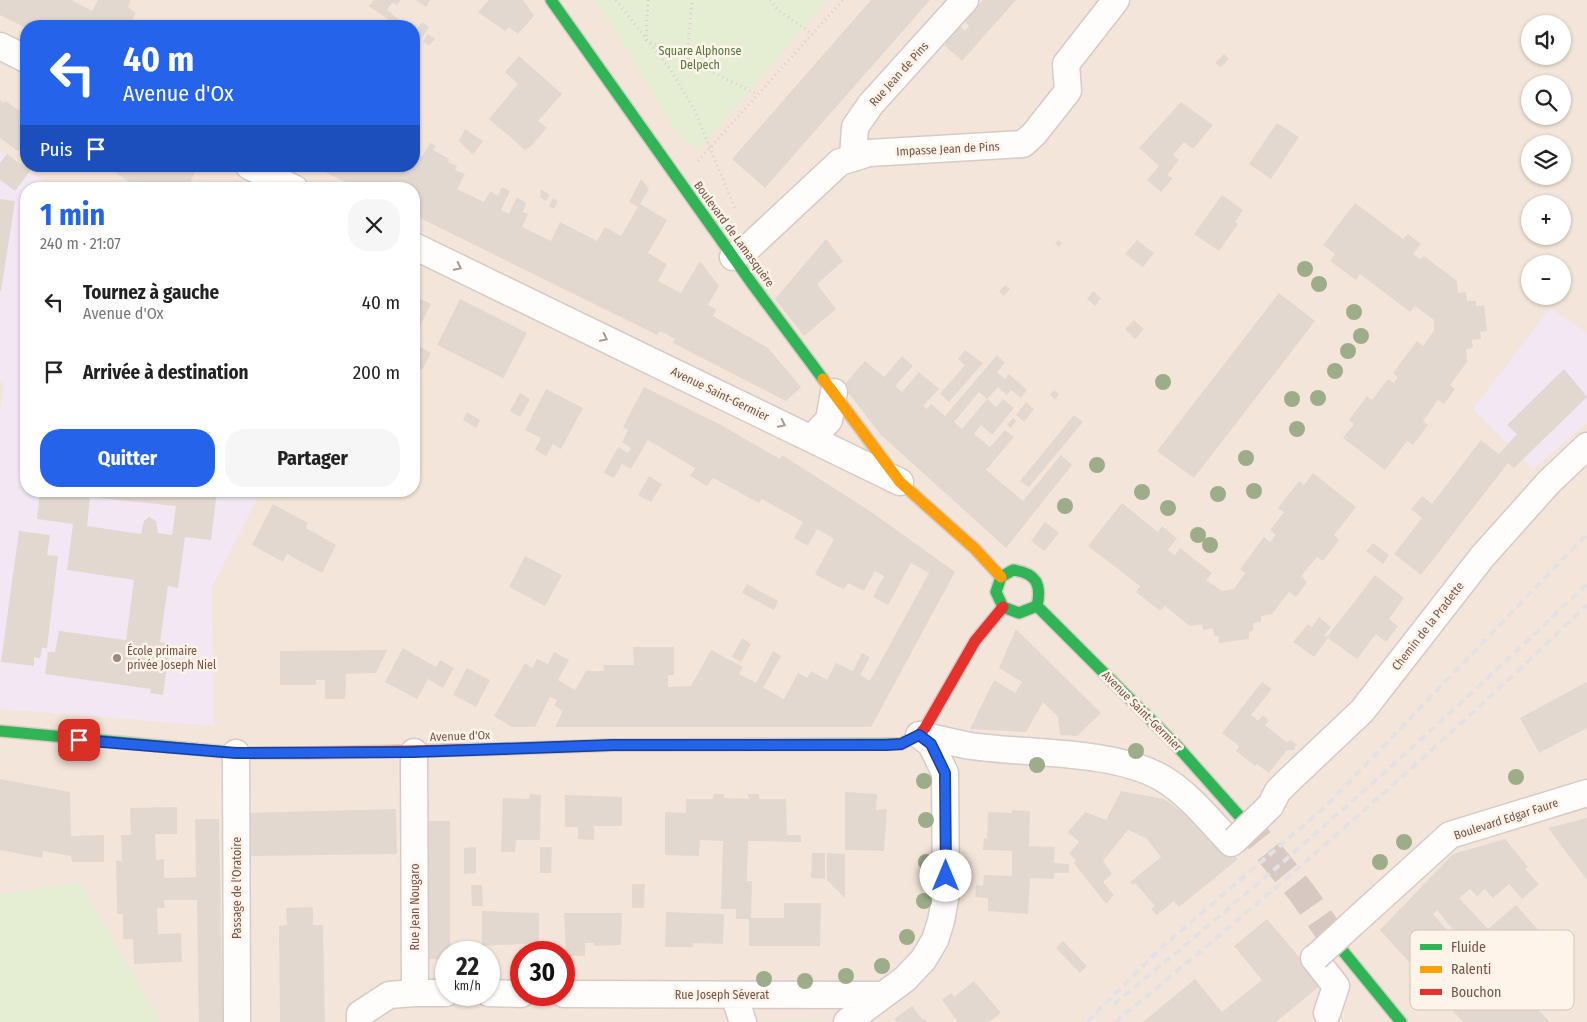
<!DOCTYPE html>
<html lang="fr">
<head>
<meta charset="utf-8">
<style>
  body { margin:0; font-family:"Fira Sans Condensed",sans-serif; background:#f6f6f6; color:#222; height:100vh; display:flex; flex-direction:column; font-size:19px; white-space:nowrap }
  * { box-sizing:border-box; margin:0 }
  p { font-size:16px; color:#767676 }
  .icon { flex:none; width:28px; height:28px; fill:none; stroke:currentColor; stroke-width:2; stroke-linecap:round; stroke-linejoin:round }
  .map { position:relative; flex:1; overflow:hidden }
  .panel { position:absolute; left:20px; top:182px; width:400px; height:315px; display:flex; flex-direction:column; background:#fff; border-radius:20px; box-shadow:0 1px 4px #0004 }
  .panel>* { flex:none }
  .banner { position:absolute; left:20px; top:20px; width:400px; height:152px; border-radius:20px; box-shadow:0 1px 4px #0004; background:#2563eb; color:#fff; overflow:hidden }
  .buttons { position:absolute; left:1521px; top:15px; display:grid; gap:10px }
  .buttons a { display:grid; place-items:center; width:50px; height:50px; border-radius:50%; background:#fff; box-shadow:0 1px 4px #0004; font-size:25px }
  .speed { position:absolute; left:435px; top:941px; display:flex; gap:10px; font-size:25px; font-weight:700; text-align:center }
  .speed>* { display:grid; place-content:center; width:65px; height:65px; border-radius:50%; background:#fff; box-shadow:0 1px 4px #0004; line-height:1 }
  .speed small { font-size:12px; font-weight:400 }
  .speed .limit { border:8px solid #d22; background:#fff; color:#111 }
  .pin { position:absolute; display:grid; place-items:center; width:42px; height:42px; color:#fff; margin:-21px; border-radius:10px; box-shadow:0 2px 8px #0006 }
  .me { position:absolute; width:55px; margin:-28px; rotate:0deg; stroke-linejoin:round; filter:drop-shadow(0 0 4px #0008) }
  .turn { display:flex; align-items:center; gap:18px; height:105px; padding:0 20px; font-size:22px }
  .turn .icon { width:65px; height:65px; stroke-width:2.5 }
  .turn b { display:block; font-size:35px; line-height:42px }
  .then { display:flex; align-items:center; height:48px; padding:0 20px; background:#0003; gap:10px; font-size:19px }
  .round { display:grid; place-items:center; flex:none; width:52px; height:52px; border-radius:20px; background:#f6f6f6 }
  .headline { display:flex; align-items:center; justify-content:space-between; height:85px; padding:0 20px }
  h1 { font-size:30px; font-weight:700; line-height:38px; color:#2563eb }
  .cta { display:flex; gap:10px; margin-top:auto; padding:10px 20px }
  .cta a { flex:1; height:58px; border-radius:20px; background:#2563eb; color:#fff; font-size:20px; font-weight:700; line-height:58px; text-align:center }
  .cta a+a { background:#f6f6f6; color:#222 }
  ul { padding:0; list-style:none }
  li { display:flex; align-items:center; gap:15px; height:70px; padding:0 20px }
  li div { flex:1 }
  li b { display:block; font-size:19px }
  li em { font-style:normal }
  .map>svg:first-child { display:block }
</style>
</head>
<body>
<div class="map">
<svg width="1587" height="1022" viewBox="0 0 1587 1022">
  <rect width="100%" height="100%" fill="#f7f0e9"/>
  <path fill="#f3e5d9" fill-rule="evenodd" d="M0 0H1587V1022H0ZM1530 24H1562V56H1530ZM26 26H414V166H26ZM1530 84H1562V116H1530ZM1530 144H1562V176H1530ZM26 189H414V491H26ZM1530 204H1562V236H1530ZM1530 264H1562V296H1530ZM446 952H489V995H446ZM521 952H564V995H521Z"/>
  <path fill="#f2e7f2" d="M0 150 55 189H26V491H261L212 587 214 726 0 709V414L4 382 0 381Z
    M1550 308 1587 333V423L1533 469 1473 409Z"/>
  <path fill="#e5edd3" d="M592 0H827L700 149 679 137 614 29Z
    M80 883 161 1022H0V894Z
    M767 1020H815L822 1022H763Z"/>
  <path fill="#e3d8d0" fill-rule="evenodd" d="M0 0H71L92 11 98 0H129L131 1 128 7 136 13 129 26 26 28 0 15Z
    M374 0H401L397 5 392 3 387 10 400 20 396 25 369 6Z
    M416 0H430L426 7Z
    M489 0H523L534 16 518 34 509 27 505 31 478 12Z
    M871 0H930L765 188 732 159Z
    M983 0H1016L962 61 944 45 960 26 965 31 969 26 965 21Z
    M422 22 429 27 419 42 414 39V33Z
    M428 34 435 39 429 46 423 41Z
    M1224 54 1229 59 1221 67 1215 63Z
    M519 56 562 94 538 121 547 128 531 146 525 150 489 119 518 84 505 72Z
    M0 100 4 103 6 101 26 116V140L18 151 0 138Z
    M1181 102 1213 125 1193 149 1184 142 1173 155 1179 160 1167 175 1173 178 1161 192 1147 180 1159 166 1139 148Z
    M1277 123 1299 137 1271 179 1249 164Z
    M465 129 483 141 473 155 459 141Z
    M430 143 436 146 433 150 449 159 448 162 457 166 455 170 465 174 457 189 484 202 490 191 498 196 502 187 510 191 501 210 509 214 517 197 526 203 523 212 528 214 522 227 551 241 560 222 597 241 605 227 621 236 638 207 629 202 641 179 649 189 640 204 667 220 648 253 667 264 658 281 681 293 700 261 719 286 708 305 716 309 713 316 768 348 801 387 786 401 673 343 675 339 660 331 657 335 414 215V189H359L313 166H414V152L422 157Z
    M7 154 30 171 15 191 0 180V163Z
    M120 166H188L196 170 187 189H132L134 185 116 173Z
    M541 189 550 195 546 201 540 197Z
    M1222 195 1243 210 1235 222 1238 224 1219 251 1194 234Z
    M553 198 558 201 554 209 549 206Z
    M0 199 15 201 1 291H0Z
    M1355 203 1403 239 1408 234 1421 244 1413 254 1420 259 1424 256 1457 281 1458 293 1466 292 1467 301H1476V306L1484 305 1487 331 1480 332 1481 339 1472 340 1473 348 1466 349 1467 362 1450 385 1455 389 1444 404 1438 400 1423 421 1428 425 1413 445 1407 441 1385 470 1343 438 1354 424 1349 420 1367 396 1372 400 1388 379 1394 383 1398 377 1393 373 1417 341 1423 346 1434 331V320L1415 306 1410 312 1360 274 1356 280 1330 261 1335 254 1323 245Z
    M826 239 843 261 817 284 836 309 804 336 775 299Z
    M1058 240 1062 243 1059 247 1055 244Z
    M1137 240 1154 253 1143 267 1125 254Z
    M1005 285 1010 289 1004 296 999 292Z
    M1093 291 1101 298 1095 306 1087 299Z
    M1279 293 1315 321 1194 478 1157 451Z
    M414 296 431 304 416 334 414 332Z
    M460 299 527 333 503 378 437 345Z
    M1134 320 1144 329 1135 339 1125 329Z
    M414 343 431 353 422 370 414 365Z
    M965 350 983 363 949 402 940 394 965 365 958 359Z
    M997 355 1005 363 997 372 1005 379 1009 374 1027 390 1021 398 1011 390 1007 395 998 387 987 399 979 392 954 422 962 429 987 399 996 407 1003 399 1014 408 992 435 981 425 974 434 990 447 1005 430 1014 437 986 470 1023 501 1061 455 1072 465 1006 548 881 435 843 386 865 361 884 377 902 356 913 366 895 386 902 392 919 372 939 389 923 406 927 409 931 404 945 416Z
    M1564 369 1587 397 1514 468 1508 463 1421 575 1394 554 1422 518 1411 509 1422 496 1432 504 1481 440 1499 454 1517 434 1507 425Z
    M644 387 721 425 780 459 782 455 873 513 955 572 871 727H555L563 711 554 705 557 700 550 697 535 727H512L494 716 525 663 532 668 537 659 548 664 554 652 569 660 558 680 575 690 586 671H604L603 665H634L633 647H674V675H668V687L691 686 711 650 743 667 739 674 756 683 773 651 781 656 763 688 784 699 798 673 807 678 811 671 827 680 836 663 853 671 862 653 870 657 860 675 870 681 929 573 911 563 888 605 873 597 884 576 875 571 864 591 848 583 844 589 835 585 815 574 834 539 817 529 808 546 794 538 803 522 762 499 759 503 713 478 707 486 690 476 695 468 648 440 631 469 622 464 614 478 604 473 618 447 628 453 631 448 622 442 628 430 623 427Z
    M546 389 583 408 561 449 553 444 546 456 535 450 541 438 525 430Z
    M1054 390 1059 394 1055 400 1050 395Z
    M520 393 530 399 520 417 510 411Z
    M1026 402 1034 409 1024 422 1016 415Z
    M467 412 480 420 476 428 463 420Z
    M1074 415 1083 422 1029 487 1020 481Z
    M1013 418 1016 421 1011 428 1007 425Z
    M1313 473 1356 507 1334 535 1339 540 1323 561 1317 557 1301 576 1307 582 1296 597 1289 592 1272 614 1261 616V622L1253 623V631L1249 632V639L1219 643 1218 636H1214L1213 628 1203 630 1202 624 1190 626 1165 606 1160 611 1136 592 1140 586 1088 546 1122 503 1158 532 1162 526 1174 536 1177 538 1168 550 1175 555 1180 548 1212 573 1206 580 1222 591 1234 589 1245 573 1240 569 1264 537 1270 542 1276 535 1270 530 1284 512 1278 508 1299 481 1304 485Z
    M649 476 662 484 651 502 638 495Z
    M40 491H217L211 540 185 537 178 588 168 586 160 642 170 644 163 695 150 693 151 689 45 674 48 652H55L59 631 126 640 134 580 67 570 73 524 37 519ZM90 497 176 506 172 535 158 533 156 521 149 517 144 521 141 534 87 526Z
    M273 504 308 523 306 528 336 545 322 573 287 554 283 562 252 545Z
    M1045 522 1059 533 1044 551 1031 541Z
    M19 531 50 535 47 555 58 556 47 648H42L40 658 34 657V666L1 662Z
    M1373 543 1389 555 1383 564 1366 551Z
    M525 556 562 575 545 606 509 587Z
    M1375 575 1404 598 1389 619 1398 626 1386 642 1376 634 1357 659 1328 638 1314 657 1293 642 1308 624 1312 627 1319 617 1331 627 1324 635 1327 637Z
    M747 584 778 601 774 610 742 593Z
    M1016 629 1101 713 1077 736 1060 735 1058 717 1043 702 1026 732 970 729 994 680 1015 693 1022 682 999 668Z
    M742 638 751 644 741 662 732 657Z
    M403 648 436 667 440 660 454 668 443 688 428 679 417 699 385 682Z
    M387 650 376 673 346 674 345 699H325V680H316V685H280V651Z
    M467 668 490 680 476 707 453 695Z
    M1262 682 1272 689 1251 715 1258 721 1263 715 1269 721 1265 725 1286 742 1291 740 1296 744 1294 750H1287L1269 773 1257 764 1255 766 1236 751 1239 746 1222 733Z
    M1587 682V728L1539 753 1520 718Z
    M0 779 70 792 71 836 104 835V862H72L71 856 43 851 42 858 0 850Z
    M1121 791 1164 799 1197 823 1238 859 1179 907 1174 901 1157 915 1151 909 1155 906 1135 883 1133 885 1130 882 1161 857 1146 838 1128 830 1103 861 1112 874 1103 882 1114 895 1106 904 1074 863 1076 860 1069 854 1079 842 1068 832 1085 812 1106 820Z
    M845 792 877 794 876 810 887 809 884 851 845 850Z
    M530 794 541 795 540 840H516L515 852H501L503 798 529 799Z
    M714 794H724V798L749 799 748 794H759V799H786L787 835H801V842L748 841 747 881H752L751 918H784V903H821L820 946H749V919H736V909H721L723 841 700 840 699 856 665 855V812L686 813V799H713Z
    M565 795 622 797V826H594V840L578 839V827H565Z
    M177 807V834H155L156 860 164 859V878L196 877 195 819H219L223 1022H199L197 900H164L165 908H157L158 934 181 933 182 962 134 964 133 939H123V914H117L116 861H122L121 835H131L130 808Z
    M396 809 397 854 248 856 246 813Z
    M1012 810 1030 811 1029 846 1055 847 1054 863 1069 864V873H1054V879L1030 878 1028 914 988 911V898L975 897 976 885 983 886 984 875 1012 876V851L983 850 984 838 987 839 988 812 1012 813Z
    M1587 818V880L1548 828Z
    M425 821H450V952H446V959H426Z
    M1505 839 1528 867 1525 869 1539 884 1522 899 1509 884 1493 898 1485 889 1477 896 1470 889 1459 898 1488 929 1516 905 1540 932 1531 940 1533 941 1501 971 1517 988 1506 998 1517 1010 1529 1000 1550 1022H1463L1380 930 1453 854ZM1437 910 1467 947 1473 942 1478 948 1469 956 1433 914Z
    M476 847V873L464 874V848Z
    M540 847H552L551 873H540Z
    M812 853H825V879L811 878Z
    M827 853 845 854V898L827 880Z
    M632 884H645L644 908H632Z
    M471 885H482L483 906H472Z
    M313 907V925H323L325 1022H280L279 926 287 925 286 908Z
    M482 911 539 913V943L482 946Z
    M666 912 724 914 723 944 693 943V947H665Z
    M564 913H622L621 945 594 946V943H585V956H566Z
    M1267 919 1322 984 1276 1022H1143L1195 979 1222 1012 1262 980 1234 946Z
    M1063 941 1087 966 1080 973 1056 948Z
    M974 981 1001 1013 989 1022H958L942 1000 951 993 954 997Z
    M912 1006 923 1020 925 1019 927 1022H897L894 1019Z"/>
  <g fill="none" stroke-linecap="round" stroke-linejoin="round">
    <path stroke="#d7c9c1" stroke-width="28" stroke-dasharray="28 14" stroke-linecap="butt" d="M1242 819 1302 893 1338 945"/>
    <defs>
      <path id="street" d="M0 46 26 59
        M853 158 855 127 871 104 965 0
        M249 166 295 189
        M414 246 900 482
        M733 257 750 246 840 162 869 153 1023 144 1034 134 1068 91 1066 64 1116 0
        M812 438 829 420 834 392
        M919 735C937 738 954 743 971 746 1027 754 1114 750 1162 778 1188 793 1210 821 1231 843L1235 840
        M236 753 237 1022
        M1270 806 1278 791 1288 781 1362 711 1482 557 1549 482 1587 446
        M1353 923 1450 835 1587 793
        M1316 957 1314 958 1336 986 1327 1013
        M415 993H446
        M489 993 521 994
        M564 994 880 995
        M734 995 743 1022
        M360 1022V1014L389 995 415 993 414 752
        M847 1022 905 979 923 960 935 940 941 921 946 894 945 773 931 744 919 735"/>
      <path id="fast" d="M551 0 753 285 823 379
        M1013 570C1036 573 1042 584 1037 606L1019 613 1003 607 996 592 1001 577Z
        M1037 606 1178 747 1242 819
        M0 731 236 753H307
        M504 749 613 745 901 744
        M1338 945 1401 1022"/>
      <path id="slow" d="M823 379 900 482 975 549 1001 577"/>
      <path id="jam" d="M901 744 919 735 925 728 975 641 1003 607
        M307 753 504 749"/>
    </defs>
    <use href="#street" stroke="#d6cbc6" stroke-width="29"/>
    <use href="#fast" stroke="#d6cbc6" stroke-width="14"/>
    <use href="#slow" stroke="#d6cbc6" stroke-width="14"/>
    <use href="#jam" stroke="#d6cbc6" stroke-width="14"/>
    <path stroke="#d9cfcc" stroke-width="3" stroke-dasharray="1 4" stroke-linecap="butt" d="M616 0 670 69 695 111 735 209
      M648 0 646 40 757 94
      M770 0 778 10 812 34
      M687 59 692 0
      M698 161 843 0"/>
    <use href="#street" stroke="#fefdfc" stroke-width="26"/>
    <use href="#fast" stroke="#30b455" stroke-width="11"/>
    <use href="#slow" stroke="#ff9f0a" stroke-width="11"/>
    <use href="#jam" stroke="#e5322d" stroke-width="11"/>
    <path stroke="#e4e1e5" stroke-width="4" stroke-dasharray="8 5" stroke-linecap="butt" d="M1114 1004C1278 870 1435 730 1587 584
      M1087 1022 1162 947 1324 808 1587 534
      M1115 1022C1278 889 1435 751 1587 605"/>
    <defs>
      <path id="street-bridge" d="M1235 840 1270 806
        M1316 957 1353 923"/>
    </defs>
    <use href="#street-bridge" stroke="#d6cbc6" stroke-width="29" stroke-linecap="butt"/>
    <use href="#street-bridge" stroke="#fefdfc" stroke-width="26"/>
  </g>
  <g fill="#9dad8a">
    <circle cx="1305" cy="269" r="8"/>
    <circle cx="1319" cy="284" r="8"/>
    <circle cx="1354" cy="312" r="8"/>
    <circle cx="1361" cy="336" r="8"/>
    <circle cx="1348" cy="351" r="8"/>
    <circle cx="1335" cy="371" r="8"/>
    <circle cx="1163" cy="382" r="8"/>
    <circle cx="1318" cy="398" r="8"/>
    <circle cx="1292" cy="399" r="8"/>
    <circle cx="1297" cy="429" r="8"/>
    <circle cx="1246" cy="458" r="8"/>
    <circle cx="1097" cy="465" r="8"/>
    <circle cx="1254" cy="491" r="8"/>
    <circle cx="1142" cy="492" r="8"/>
    <circle cx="1218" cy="494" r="8"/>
    <circle cx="1065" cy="506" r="8"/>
    <circle cx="1168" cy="508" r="8"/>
    <circle cx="1198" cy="535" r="8"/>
    <circle cx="1210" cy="545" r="8"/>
    <circle cx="1136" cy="751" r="8"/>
    <circle cx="1037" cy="765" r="8"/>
    <circle cx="1516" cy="777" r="8"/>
    <circle cx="924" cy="781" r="8"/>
    <circle cx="926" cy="820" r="8"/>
    <circle cx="1404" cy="842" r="8"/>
    <circle cx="926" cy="862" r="8"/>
    <circle cx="1380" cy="862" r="8"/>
    <circle cx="924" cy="901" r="8"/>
    <circle cx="907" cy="937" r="8"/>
    <circle cx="882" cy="966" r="8"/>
    <circle cx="846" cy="976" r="8"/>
    <circle cx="764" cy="979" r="8"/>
    <circle cx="805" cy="981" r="8"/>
  </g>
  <defs><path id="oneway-chevron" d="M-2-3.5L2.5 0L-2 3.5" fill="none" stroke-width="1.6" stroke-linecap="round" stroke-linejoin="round" transform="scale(1.25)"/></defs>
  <g stroke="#ac9790">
    <use href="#oneway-chevron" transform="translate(458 267) rotate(26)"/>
    <use href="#oneway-chevron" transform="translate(604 338) rotate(26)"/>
    <use href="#oneway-chevron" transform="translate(782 424) rotate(26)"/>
  </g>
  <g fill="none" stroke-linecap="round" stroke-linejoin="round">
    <defs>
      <path id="route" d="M79 740 236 753 414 752 613 745H886L901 744 919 735 931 744 945 773 946 876"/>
    </defs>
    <use href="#route" stroke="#184099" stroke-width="12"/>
    <use href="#route" stroke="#2563eb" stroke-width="9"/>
  </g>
  <circle fill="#a38a80" stroke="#fff4e9" stroke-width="2" cx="117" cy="658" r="5"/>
  <g text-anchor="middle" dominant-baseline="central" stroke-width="5" stroke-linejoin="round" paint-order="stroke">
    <g font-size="12" fill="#53763d" stroke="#fff4e9">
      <text x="700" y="51">Square Alphonse<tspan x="700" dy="14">Delpech</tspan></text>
    </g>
    <g font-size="12" fill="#765348" stroke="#fff4e9">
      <text transform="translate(899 74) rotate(-48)">Rue Jean de Pins</text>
      <text transform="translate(948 149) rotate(-3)">Impasse Jean de Pins</text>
      <text transform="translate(734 234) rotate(54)">Boulevard de Lamasquère</text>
      <text transform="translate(720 394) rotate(26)">Avenue Saint-Germier</text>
      <text transform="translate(1428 626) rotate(-52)">Chemin de la Pradette</text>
      <text transform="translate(1142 711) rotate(45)">Avenue Saint-Germier</text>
      <text transform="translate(460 736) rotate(-2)">Avenue d'Ox</text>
      <text transform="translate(1506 819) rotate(-18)">Boulevard Edgar Faure</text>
      <text transform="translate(237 888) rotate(-90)">Passage de l'Oratoire</text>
      <text transform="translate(415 907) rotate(-90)">Rue Jean Nougaro</text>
      <text x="722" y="995">Rue Joseph Séverat</text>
    </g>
    <g font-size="12" fill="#765348" stroke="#fff4e9" text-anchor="start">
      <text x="127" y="651">École primaire<tspan x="127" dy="14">privée Joseph Niel</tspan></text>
    </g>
  </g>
  <rect x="1410" y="930" width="164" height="80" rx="8" fill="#fff4e9" stroke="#d6c4b9" stroke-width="1"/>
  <rect x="1420" y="944" width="22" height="6" fill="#30b455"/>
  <rect x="1420" y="966" width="22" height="7" fill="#ff9f0a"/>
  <rect x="1420" y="989" width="22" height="6" fill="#e5322d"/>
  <g font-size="14" fill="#765348">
    <text x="1451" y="952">Fluide</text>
    <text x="1451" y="974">Ralenti</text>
    <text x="1451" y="997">Bouchon</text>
  </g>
</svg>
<div class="buttons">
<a><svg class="icon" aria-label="sound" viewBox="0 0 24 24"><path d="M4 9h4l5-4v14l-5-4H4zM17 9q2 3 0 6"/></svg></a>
<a><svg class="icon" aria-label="search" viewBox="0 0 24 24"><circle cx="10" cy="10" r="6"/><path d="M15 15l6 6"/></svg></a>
<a><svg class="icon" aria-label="layers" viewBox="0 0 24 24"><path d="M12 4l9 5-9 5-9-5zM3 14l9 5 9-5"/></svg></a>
<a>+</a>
<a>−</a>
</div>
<div class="speed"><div>22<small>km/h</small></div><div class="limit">30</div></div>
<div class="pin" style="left:79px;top:740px;background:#d93025"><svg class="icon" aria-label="arrive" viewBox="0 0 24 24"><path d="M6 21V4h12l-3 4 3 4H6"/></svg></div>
<svg class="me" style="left:946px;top:876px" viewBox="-20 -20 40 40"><circle r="19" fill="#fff"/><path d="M0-13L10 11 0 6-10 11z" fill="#2563eb"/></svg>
<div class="banner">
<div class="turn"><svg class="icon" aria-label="left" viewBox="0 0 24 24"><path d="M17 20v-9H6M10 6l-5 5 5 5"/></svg><div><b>40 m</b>Avenue d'Ox</div></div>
<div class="then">Puis<svg class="icon" aria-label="arrive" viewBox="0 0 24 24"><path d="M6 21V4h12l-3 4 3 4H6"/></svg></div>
</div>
<section class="panel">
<div class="headline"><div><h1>1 min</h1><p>240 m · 21:07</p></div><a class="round"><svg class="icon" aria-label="close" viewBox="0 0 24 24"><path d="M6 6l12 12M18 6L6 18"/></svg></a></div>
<ul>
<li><svg class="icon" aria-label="left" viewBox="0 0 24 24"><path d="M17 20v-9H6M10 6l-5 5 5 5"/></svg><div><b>Tournez à gauche</b><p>Avenue d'Ox</p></div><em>40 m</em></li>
<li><svg class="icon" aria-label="arrive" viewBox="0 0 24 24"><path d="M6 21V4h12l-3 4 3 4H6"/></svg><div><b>Arrivée à destination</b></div><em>200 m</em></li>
</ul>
<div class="cta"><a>Quitter</a><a>Partager</a></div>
</section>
</div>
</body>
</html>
